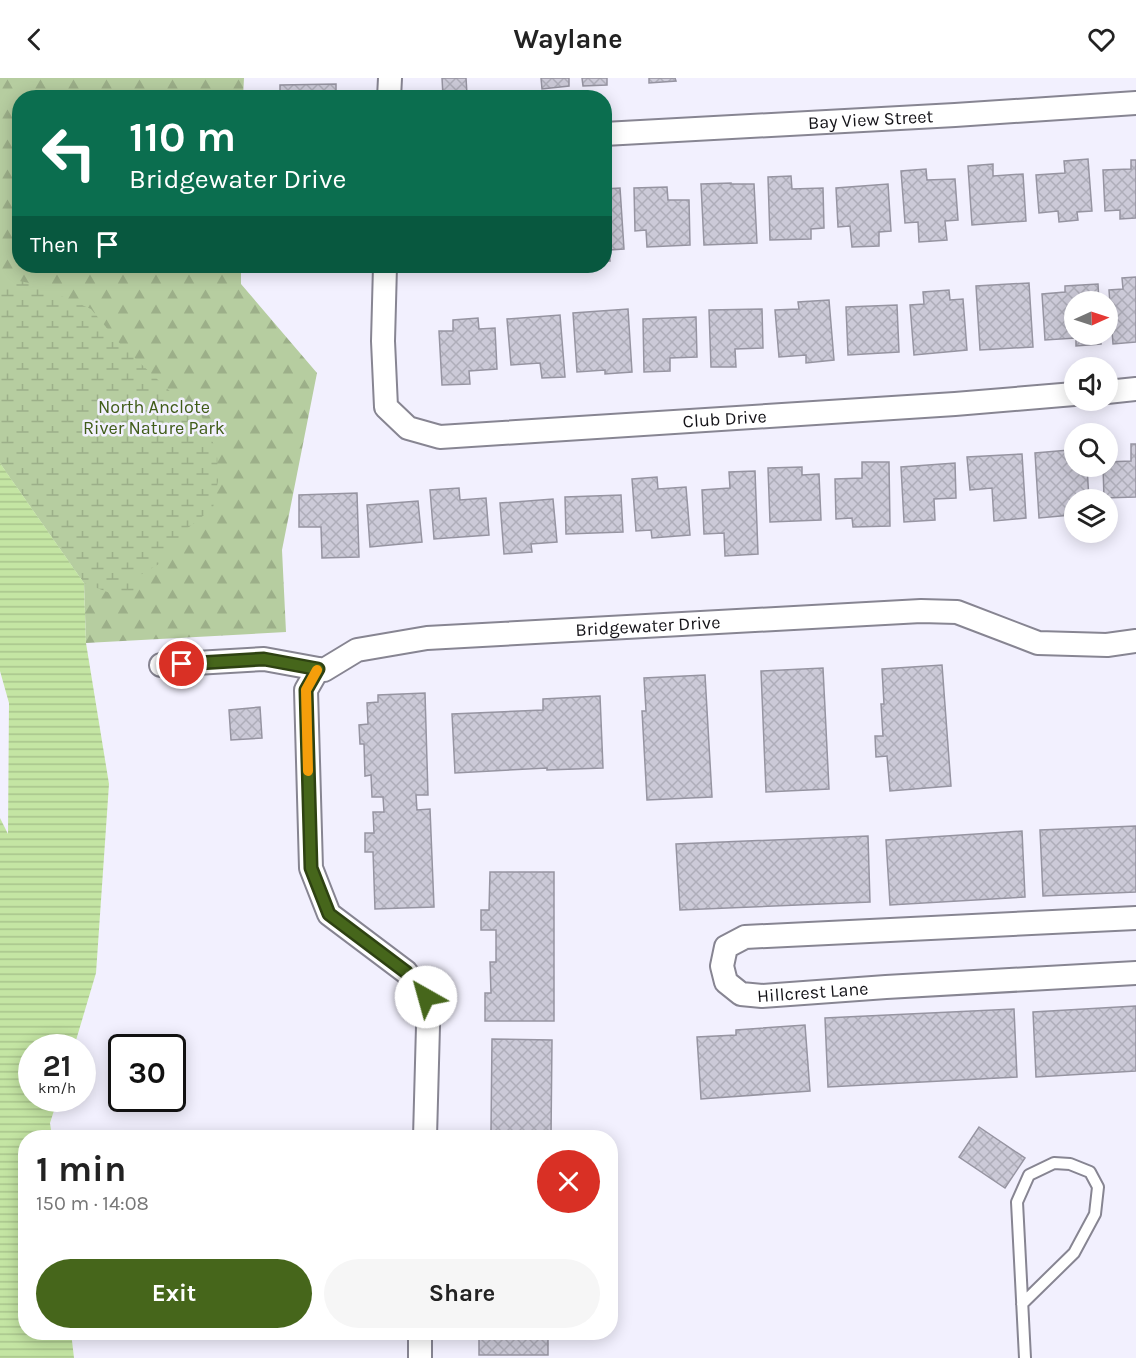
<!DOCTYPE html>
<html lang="en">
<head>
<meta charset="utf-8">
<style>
  body { margin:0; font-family:Karla,sans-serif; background:#f6f6f6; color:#222; height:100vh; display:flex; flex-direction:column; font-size:22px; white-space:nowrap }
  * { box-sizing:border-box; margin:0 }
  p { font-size:20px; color:#767676 }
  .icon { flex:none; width:33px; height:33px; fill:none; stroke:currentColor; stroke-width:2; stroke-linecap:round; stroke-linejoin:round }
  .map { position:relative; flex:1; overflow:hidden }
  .side { position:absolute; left:18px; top:1052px; width:600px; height:210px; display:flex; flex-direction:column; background:#fff; border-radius:24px; box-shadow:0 3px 15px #0003 }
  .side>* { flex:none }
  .hud { position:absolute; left:12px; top:12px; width:600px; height:183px; border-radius:24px; box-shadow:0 3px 15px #0003; background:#0b6e4f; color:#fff; overflow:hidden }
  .needle { width:39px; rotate:87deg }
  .tools { position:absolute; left:1064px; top:213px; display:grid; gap:12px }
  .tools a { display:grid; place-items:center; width:54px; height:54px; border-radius:50%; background:#fff; box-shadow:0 3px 15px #0003; font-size:30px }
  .speed { position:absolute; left:18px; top:956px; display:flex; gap:12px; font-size:30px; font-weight:700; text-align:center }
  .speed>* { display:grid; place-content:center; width:78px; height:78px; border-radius:50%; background:#fff; box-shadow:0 3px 15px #0003; line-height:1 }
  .speed small { font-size:15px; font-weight:400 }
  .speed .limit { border:3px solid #111; border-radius:9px; background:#fff; color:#111 }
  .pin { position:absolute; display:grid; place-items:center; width:51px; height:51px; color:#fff; margin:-26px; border:3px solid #fff; border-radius:50%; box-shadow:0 2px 6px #0007 }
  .me { position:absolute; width:66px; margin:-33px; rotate:322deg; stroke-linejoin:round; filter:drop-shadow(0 0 4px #0008) }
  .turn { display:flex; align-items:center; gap:21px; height:126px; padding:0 18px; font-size:27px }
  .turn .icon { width:78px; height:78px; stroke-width:2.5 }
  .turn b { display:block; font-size:42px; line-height:51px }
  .then { display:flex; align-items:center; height:57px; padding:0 18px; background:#0003; gap:12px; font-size:22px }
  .round { display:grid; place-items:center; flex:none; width:63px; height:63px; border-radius:32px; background:#f6f6f6 }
  .summary { display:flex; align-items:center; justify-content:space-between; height:102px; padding:0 18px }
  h1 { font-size:36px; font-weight:700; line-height:45px }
  .button { display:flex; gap:12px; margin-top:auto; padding:12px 18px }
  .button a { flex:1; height:69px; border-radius:36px; background:#46661b; color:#fff; font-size:24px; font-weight:700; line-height:69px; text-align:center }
  .button a+a { background:#f6f6f6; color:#222 }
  header { display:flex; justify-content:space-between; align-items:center; height:78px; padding:0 18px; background:#fff; font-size:27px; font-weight:700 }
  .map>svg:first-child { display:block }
</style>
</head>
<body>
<header><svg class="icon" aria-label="back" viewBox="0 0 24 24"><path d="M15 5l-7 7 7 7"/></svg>Waylane<svg class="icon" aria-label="heart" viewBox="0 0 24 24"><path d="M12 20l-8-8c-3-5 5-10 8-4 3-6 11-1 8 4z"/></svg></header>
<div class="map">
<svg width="1136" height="1280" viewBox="0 0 1136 1280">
  <defs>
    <pattern id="forest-firs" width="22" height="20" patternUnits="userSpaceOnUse" patternTransform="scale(1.5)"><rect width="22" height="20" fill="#b6cda0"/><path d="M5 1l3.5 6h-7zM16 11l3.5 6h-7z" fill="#9caf89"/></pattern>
    <pattern id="wetland-marsh" width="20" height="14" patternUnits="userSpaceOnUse" patternTransform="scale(1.5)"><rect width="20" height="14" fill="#b6cda0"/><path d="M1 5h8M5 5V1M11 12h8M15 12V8" fill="none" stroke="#9caf89"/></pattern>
    <pattern id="water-rules" width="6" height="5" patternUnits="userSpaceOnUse" patternTransform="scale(1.5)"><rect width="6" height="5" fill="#c4e5a3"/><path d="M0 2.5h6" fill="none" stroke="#a8c48c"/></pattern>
    <pattern id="building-cross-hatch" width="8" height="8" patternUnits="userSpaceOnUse" patternTransform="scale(1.5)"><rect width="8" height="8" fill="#cccad8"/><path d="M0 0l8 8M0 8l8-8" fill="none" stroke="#aeadb9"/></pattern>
  </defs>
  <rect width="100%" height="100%" fill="#f2f0fe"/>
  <path fill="url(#forest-firs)" d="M0 0H244L243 19 20 20V188H241V206L317 295 282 472 286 554 86 565 84 505 0 385Z"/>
  <path fill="url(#wetland-marsh)" d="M0 199 34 206 91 231 121 267 175 318 198 330 217 374 218 403 213 430 184 453 159 486 133 501 134 515H110L84 505 0 385Z"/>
  <path fill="url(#water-rules)" d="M0 385 84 505 86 565 109 706 96 895 74 969H32V1020H58L50 1045 52 1059H26V1254H71L74 1280H0V740L8 756 9 625 0 593Z"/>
  <path fill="url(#building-cross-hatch)" stroke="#9694a1" stroke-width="1.5" d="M442 0H466L467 16 443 18Z
    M541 0H569V8L542 11Z
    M582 0H607V7L583 8Z
    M649 0H675L676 3 649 5Z
    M336 6V20H280V7Z
    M1088 81 1092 133 1077 134 1078 142 1059 144 1058 133 1039 135 1036 97 1065 95 1064 83Z
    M1131 82H1136V140L1120 141V132L1105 133 1103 92 1131 91Z
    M993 86V98L1023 96 1026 143 972 147 968 88Z
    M926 91 927 102 955 101 958 142 945 143 947 162 919 164 918 144 905 145 901 93Z
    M791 98 792 111 823 110 824 150 811 151V161L770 162 768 99Z
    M731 105V106H754L757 165 704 167 701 106Z
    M888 106 891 153 879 154V168L852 169 850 148 838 149 836 110Z
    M667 109 668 122H689L690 167 647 169 646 152 635 153 634 110Z
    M620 110 624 171 609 172 610 183H604V111Z
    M1136 199V264L1113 266 1109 212 1123 211 1122 200Z
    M1029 205 1033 269 980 272 976 208Z
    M1098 206 1099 224H1074V256H1101V266L1076 268V260L1045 262 1042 216 1065 214V208Z
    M949 212 950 222 963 221 967 272 914 277 910 227 924 226 923 214Z
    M829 222 834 282 806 285V277L779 279 775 232 799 231 798 224Z
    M897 227 899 274 848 277 846 229Z
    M628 231 632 294 605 296V292L577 294 573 235Z
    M762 231 763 270 735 271 736 289H711L709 232Z
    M560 237 565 299 542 300 540 285 511 287 507 241Z
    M696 239 697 279 670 280V293L644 294 643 241Z
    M478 240 479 251 495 250 497 291 469 293 470 306 442 307 439 253H453V242Z
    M1131 366H1136V419L1104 420 1103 388H1107V384L1131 383Z
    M1069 372 1070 380 1074 379V388H1087L1089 422H1074V424H1071V437L1039 440 1035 375Z
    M1022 376 1026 440 994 443 992 410 970 412 967 379Z
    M862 384H889L890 448 853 449 852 440 836 441 835 401 862 400Z
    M955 385 956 420 934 421 935 442 904 444 901 389Z
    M802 389V397L819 396 821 442 770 444 768 390Z
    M755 393 758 476 725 478 724 455 704 456 702 412 730 410 729 394Z
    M657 399 658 411 686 409 690 457 652 460 651 452 636 453 632 401Z
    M459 410 460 422 486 420 489 457 434 461 430 412Z
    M357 415 359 479 322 480 321 449H299V417Z
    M621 417 623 454 566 456 565 419Z
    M553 421 557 464 531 466 532 474 504 476 500 425Z
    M418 423 422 464 370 469 367 427Z
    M942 587 951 708 890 713 887 678 876 679 875 658H883L881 626H884L882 591Z
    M823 590 829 711 766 714 761 593Z
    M705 597 712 719 647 722 642 633H646L644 600Z
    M425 615 428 717H416L417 732 430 731 434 829 375 831 373 774H365V755H374L373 734H384L383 719H372L371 697 365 698 364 666H360L359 647 368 646 367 625 378 624V617Z
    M600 618 603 690 547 692V690L455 695 452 636 543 632V621Z
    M260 629 262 660 231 662 229 632Z
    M1136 748V814L1043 818 1040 752Z
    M1022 753 1025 819 890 827 886 762Z
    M868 758 870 824 680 832 676 766Z
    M490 794H554V943H485V915H491L490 884H496V852H481V832H489Z
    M1136 928V993L1036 999 1033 934Z
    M1014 931 1017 999 828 1009 825 940Z
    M805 947 810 1013 701 1021 697 959 736 957V952Z
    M492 961 552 962 551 1059H485V1053H491Z
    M979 1049 1025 1080 1005 1110 959 1079Z
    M479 1254H548V1277H479Z"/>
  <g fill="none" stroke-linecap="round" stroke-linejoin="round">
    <defs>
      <path id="service" d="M1022 1226 1074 1175 1095 1136 1098 1109 1090 1094 1070 1086 1054 1085 1029 1097 1017 1124 1025 1280"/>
      <g id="minor">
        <path d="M389 20 390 0"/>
        <path id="s1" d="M604 56 955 37 1136 25"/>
        <path id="s2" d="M385 188 383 263 386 329 408 350 440 359 955 326 1074 316"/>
        <path d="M1107 314 1136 311"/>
        <path id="s3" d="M161 587 264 581 324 592 357 572 427 560 921 533 957 534 1038 565 1107 567 1136 563"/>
        <path d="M318 591 306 612 311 790 329 836 406 894 426 919 428 948 425 1059"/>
        <path id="s4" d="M1136 840 745 859 726 869 722 888 726 904 741 916 762 918 886 909 1136 895"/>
        <path d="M420 1280V1254"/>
      </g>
    </defs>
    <use href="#service" stroke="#878592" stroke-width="14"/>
    <use href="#minor" stroke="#878592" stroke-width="26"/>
    <use href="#service" stroke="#fff" stroke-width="10"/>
    <use href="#minor" stroke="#fff" stroke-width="22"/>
  </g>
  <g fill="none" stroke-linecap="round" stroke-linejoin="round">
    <defs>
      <path id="route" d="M182 586 264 581 318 591 306 612 311 790 329 836 406 894 426 919"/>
    </defs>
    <use href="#route" stroke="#2e4212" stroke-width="15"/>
    <use href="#route" stroke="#46661b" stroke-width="10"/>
    <path stroke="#f59e0b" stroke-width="10" d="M308 693 306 612 317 592"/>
  </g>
  <g text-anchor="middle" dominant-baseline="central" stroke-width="5" stroke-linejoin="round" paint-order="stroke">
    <g font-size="18" fill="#141318" stroke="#f2f0fe">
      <text stroke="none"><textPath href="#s1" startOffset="267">Bay View Street</textPath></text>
      <text stroke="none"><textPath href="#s2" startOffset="490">Club Drive</textPath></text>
      <text stroke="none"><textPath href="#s3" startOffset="495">Bridgewater Drive</textPath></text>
      <text stroke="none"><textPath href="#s4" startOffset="540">Hillcrest Lane</textPath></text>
    </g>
    <g font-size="18" fill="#405c19" stroke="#f2f0fe">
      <text x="154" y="329">North Anclote<tspan x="154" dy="21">River Nature Park</tspan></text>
    </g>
  </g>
</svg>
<div class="tools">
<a><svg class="needle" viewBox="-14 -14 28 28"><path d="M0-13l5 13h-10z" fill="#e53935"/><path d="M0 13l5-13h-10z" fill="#767676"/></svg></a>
<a><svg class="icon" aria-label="sound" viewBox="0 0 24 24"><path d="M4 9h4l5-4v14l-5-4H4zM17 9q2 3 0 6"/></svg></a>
<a><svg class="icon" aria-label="search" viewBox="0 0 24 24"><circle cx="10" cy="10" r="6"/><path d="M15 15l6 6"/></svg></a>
<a><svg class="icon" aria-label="layers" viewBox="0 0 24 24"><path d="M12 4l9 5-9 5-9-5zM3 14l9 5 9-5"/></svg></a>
</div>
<div class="speed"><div>21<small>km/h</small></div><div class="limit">30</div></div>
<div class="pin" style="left:182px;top:586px;background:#d93025"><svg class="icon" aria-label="arrive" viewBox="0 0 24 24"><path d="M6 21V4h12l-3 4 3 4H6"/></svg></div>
<svg class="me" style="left:426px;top:919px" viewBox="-20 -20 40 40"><circle r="19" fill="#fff"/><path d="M0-13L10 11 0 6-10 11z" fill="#46661b"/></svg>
<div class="hud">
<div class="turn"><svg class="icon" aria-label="left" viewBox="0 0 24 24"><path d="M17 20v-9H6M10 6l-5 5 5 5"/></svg><div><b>110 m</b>Bridgewater Drive</div></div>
<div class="then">Then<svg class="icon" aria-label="arrive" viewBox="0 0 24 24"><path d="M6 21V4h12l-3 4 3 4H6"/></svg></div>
</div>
<section class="side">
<div class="summary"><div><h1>1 min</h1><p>150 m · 14:08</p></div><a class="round" style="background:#d93025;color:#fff"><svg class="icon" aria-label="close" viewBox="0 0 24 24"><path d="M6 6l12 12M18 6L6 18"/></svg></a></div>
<div class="button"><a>Exit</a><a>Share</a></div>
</section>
</div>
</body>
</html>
